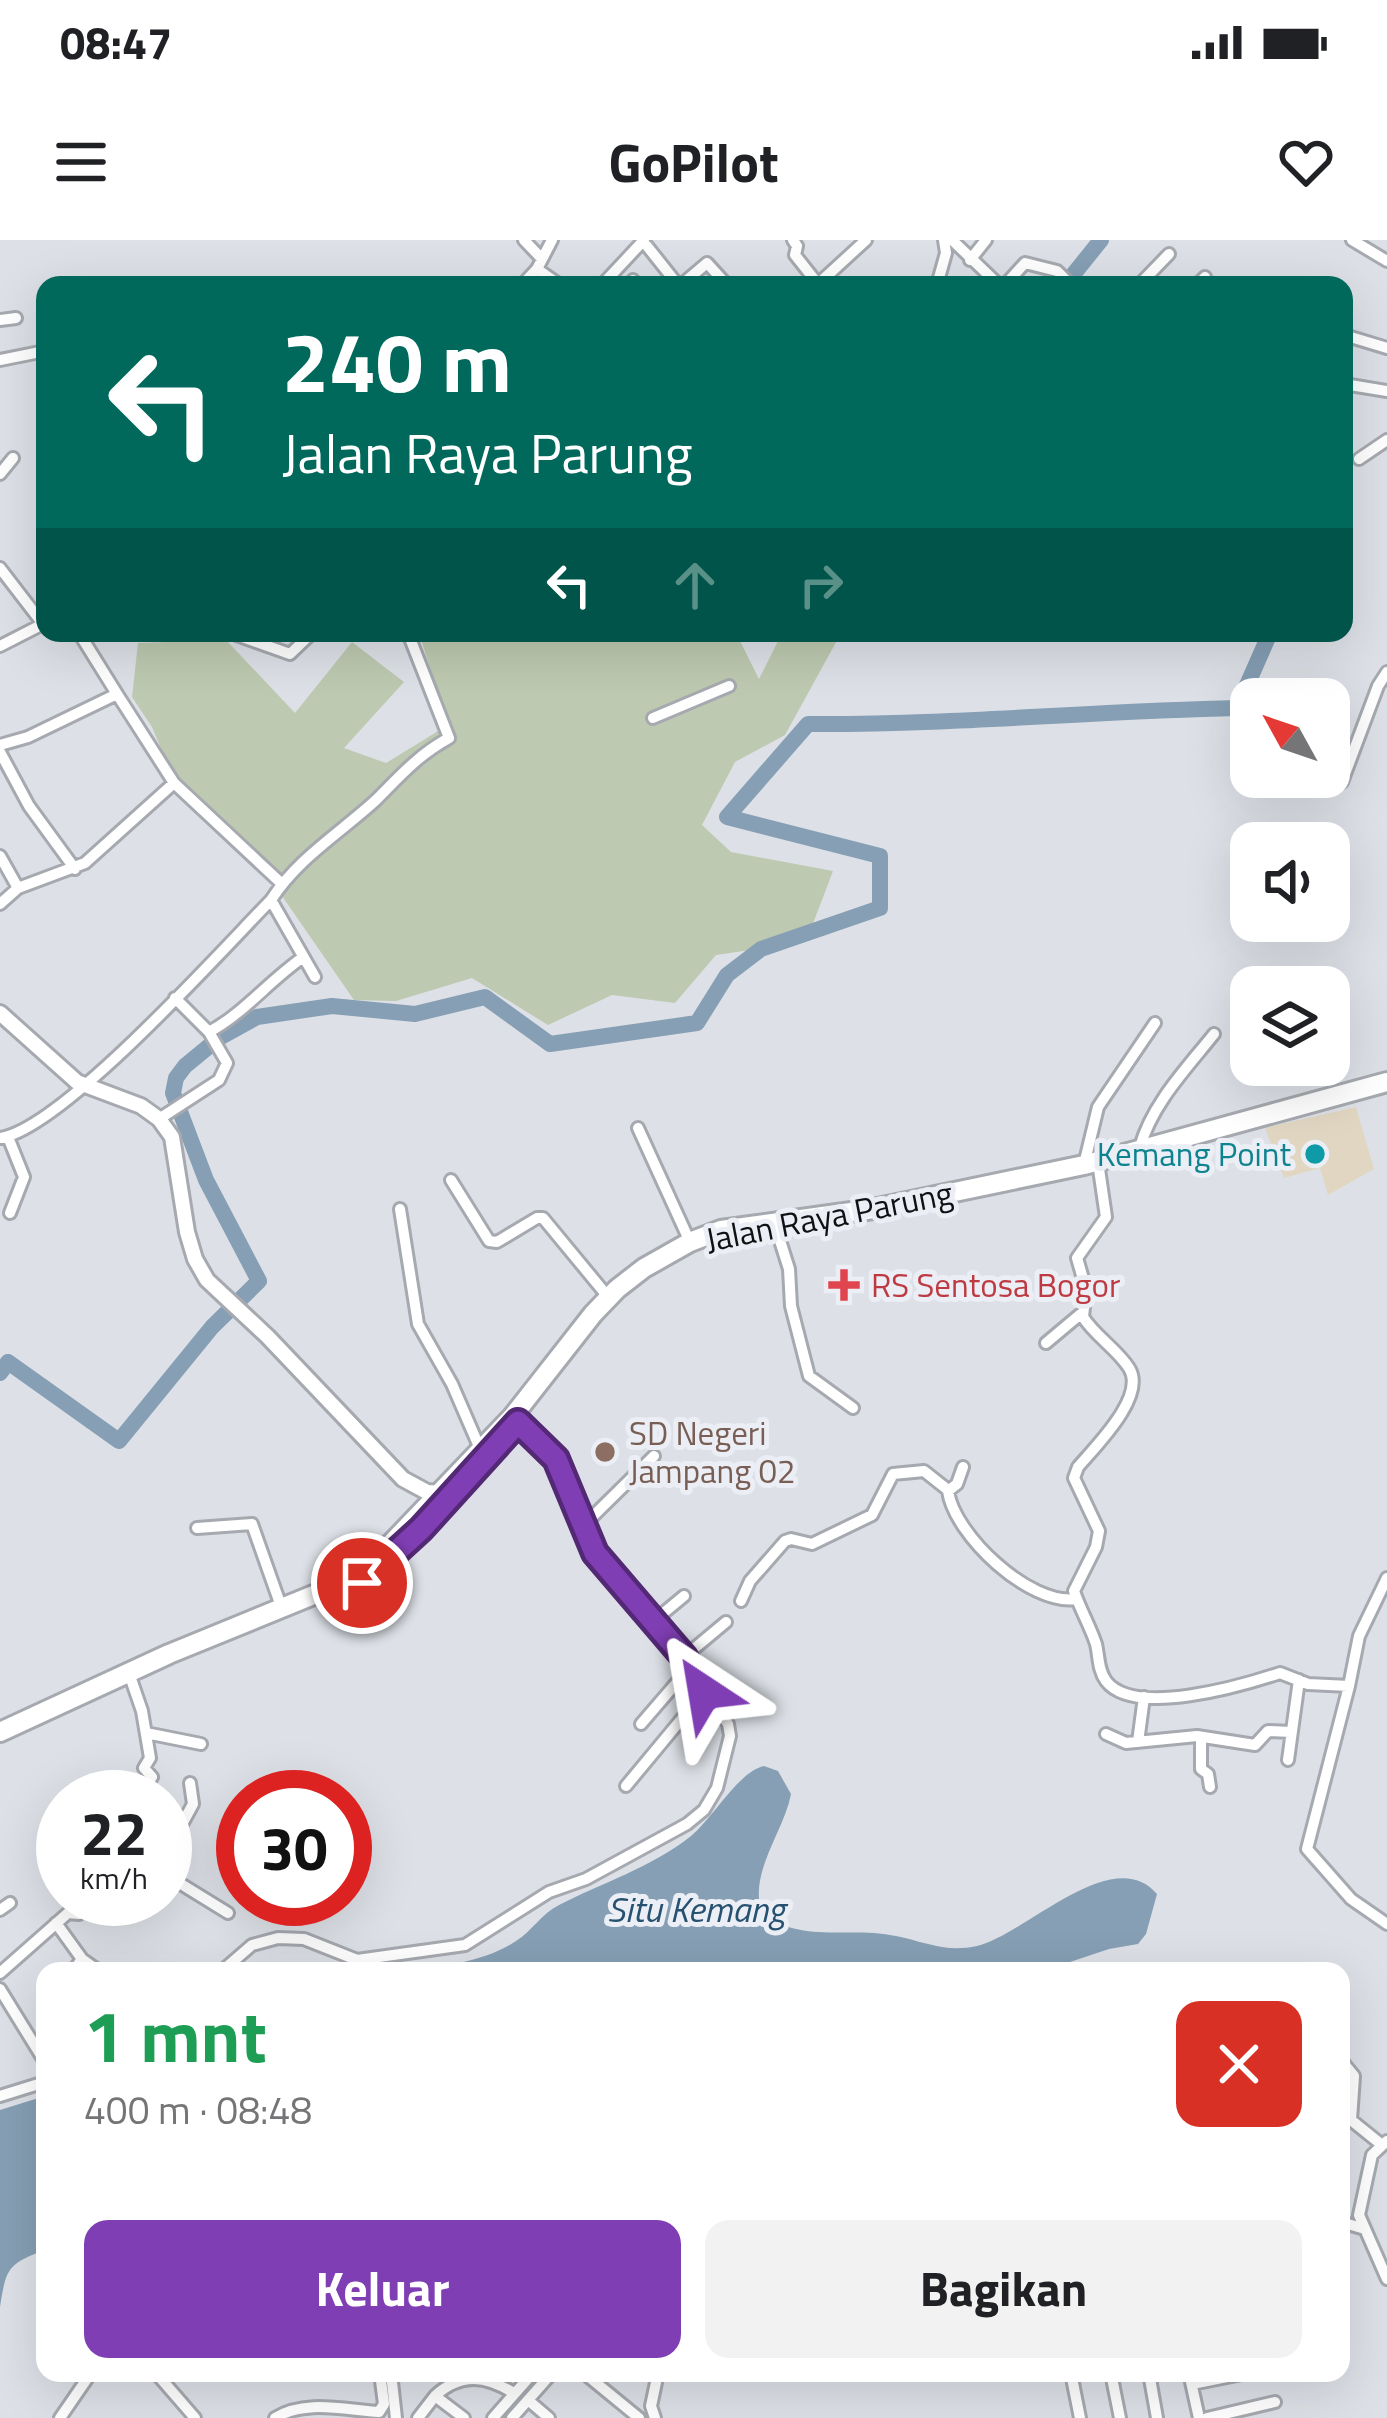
<!DOCTYPE html>
<html lang="id">
<head>
<meta charset="utf-8">
<style>
  body { margin:0; font-family:"Titillium Web",sans-serif; background:#f2f2f2; color:#202124; height:100vh; display:flex; flex-direction:column; font-size:45px; white-space:nowrap }
  * { box-sizing:border-box; margin:0 }
  p { font-size:39px; color:#757577 }
  .icon { flex:none; width:66px; height:66px; fill:none; stroke:currentColor; stroke-width:2; stroke-linecap:round; stroke-linejoin:round }
  .map { position:relative; flex:1; overflow:hidden }
  .sheet { position:absolute; left:36px; top:1722px; width:1314px; height:420px; display:flex; flex-direction:column; background:#fff; border-radius:24px; box-shadow:0 12px 48px #0002 }
  .sheet>* { flex:none }
  .banner { position:absolute; left:36px; top:36px; width:1317px; height:366px; border-radius:24px; box-shadow:0 12px 48px #0002; background:#00695c; color:#fff; overflow:hidden }
  .needle { width:78px; rotate:310deg }
  .tools { position:absolute; left:1230px; top:438px; display:grid; gap:24px }
  .tools a { display:grid; place-items:center; width:120px; height:120px; border-radius:24px; background:#fff; box-shadow:0 12px 48px #0002; font-size:60px }
  .speed { position:absolute; left:36px; top:1530px; display:flex; gap:24px; font-size:60px; font-weight:700; text-align:center }
  .speed>* { display:grid; place-content:center; width:156px; height:156px; border-radius:50%; background:#fff; box-shadow:0 12px 48px #0002; line-height:1 }
  .speed small { font-size:30px; font-weight:400 }
  .speed .limit { border:18px solid #d22; background:#fff; color:#111 }
  .pin { position:absolute; display:grid; place-items:center; width:102px; height:102px; color:#fff; margin:-51px; border:6px solid #fff; border-radius:50%; box-shadow:0 3px 12px #0007 }
  .me { position:absolute; width:132px; margin:-66px; rotate:327deg; stroke-linejoin:round; filter:drop-shadow(0 0 9px #0008) }
  .turn { display:flex; align-items:center; gap:42px; height:252px; padding:0 48px; font-size:54px }
  .turn .icon { width:156px; height:156px; stroke-width:2.5 }
  .turn b { display:block; font-size:84px; line-height:102px }
  .lanes { display:flex; align-items:center; height:114px; padding:0 48px; background:#0003; justify-content:center; gap:60px; direction:ltr }
  .lanes .off { opacity:.35 }
  .round { display:grid; place-items:center; flex:none; width:126px; height:126px; border-radius:24px; background:#f2f2f2 }
  .head { display:flex; align-items:center; justify-content:space-between; height:204px; padding:0 48px }
  h1 { font-size:72px; font-weight:700; line-height:90px; color:#1e9e55 }
  .button { display:flex; gap:24px; margin-top:auto; padding:24px 48px }
  .button a { flex:1; height:138px; border-radius:24px; background:#7f3eb3; color:#fff; font-size:48px; font-weight:700; line-height:138px; text-align:center }
  .button a+a { background:#f2f2f2; color:#202124 }
  .status { display:flex; justify-content:space-between; align-items:center; height:84px; padding:0 60px; background:#fff; direction:ltr }
  .status svg { height:33px; fill:currentColor }
  header { display:flex; justify-content:space-between; align-items:center; height:156px; padding:0 48px; background:#fff; font-size:54px; font-weight:700 }
  .map>svg:first-child { display:block }
</style>
</head>
<body>
<div class="status"><b>08:47</b><svg viewBox="0 0 49 12"><path d="M0 12V9h3v3zM5 12V6h3v6zM10 12V3h3v9zM15 12V0h3v12zM26 1h20v11H26zM47 4h2v5h-2z"/></svg></div>
<header><svg class="icon" aria-label="menu" viewBox="0 0 24 24"><path d="M4 6h16M4 12h16M4 18h16"/></svg>GoPilot<svg class="icon" aria-label="heart" viewBox="0 0 24 24"><path d="M12 20l-8-8c-3-5 5-10 8-4 3-6 11-1 8 4z"/></svg></header>
<div class="map">
<svg width="1387" height="2178" viewBox="0 0 1387 2178">
  <rect width="100%" height="100%" fill="#dde1e7"/>
  <path fill="#e0d6c1" d="M1356 867 1374 929 1328 955 1320 928 1284 938 1265 888Z"/>
  <path fill="#bdc9b0" d="M419 393H736L759 439 782 393 840 395 785 495 735 522 702 585 731 612 833 631 806 702 716 715 675 763 612 755 548 785 472 738 396 761 354 760 273 643 173 537 152 487 132 457 138 403 226 400 295 473 352 402 404 442 344 508 386 523 448 485Z"/>
  <path fill="#869fb4" d="M764 1526 778 1531 791 1554C784 1592 748 1633 762 1673 801 1704 851 1686 896 1696 925 1702 946 1713 977 1706 1026 1694 1113 1602 1157 1654L1146 1694 1138 1704 1109 1709 1043 1731H408C442 1727 487 1721 516 1701 532 1691 541 1674 559 1665 602 1643 652 1627 691 1596 714 1577 738 1532 764 1526Z
    M45 1856V2010C7 2024 6 2029 0 2067V1870Z"/>
  <g fill="none" stroke-linecap="round" stroke-linejoin="round">
    <path stroke="#869fb4" stroke-width="16" d="M1075 45 1072 36 1101 0
      M0 1133 8 1122 119 1201 212 1087 259 1041 206 940 173 853 176 838 185 826 219 798 257 777 332 766 415 774 485 757 550 804 697 783 727 735 761 709 880 668V616L727 577 808 484C952 485 1094 471 1237 468L1270 393"/>
    <defs>
      <path id="minor" d="M524 0 542 19
        M793 0 797 6 795 15 818 44
        M952 0 999 45
        M1352 0 1387 21
        M647 6 678 45
        M970 20 986 0
        M537 29 560 45
        M633 40 636 45
        M522 45 537 29 552 0
        M602 45 644 0
        M681 45 707 23 727 45
        M817 45 866 0
        M937 45 946 13 944 0
        M1005 45 1025 23 1057 31 1071 45
        M1139 45 1169 14
        M1197 45 1205 37
        M0 80 16 78
        M1344 95 1387 108
        M0 120 45 111
        M1344 144 1387 151
        M1359 219 1387 200
        M0 234 13 218
        M0 328 43 384
        M231 393 290 414 312 393
        M0 406 45 383
        M117 454 174 543 282 644
        M653 478 729 446
        M0 505 28 497 117 454 79 393
        M0 512 29 566 75 629
        M1342 542 1378 446 1387 432
        M0 616 18 648
        M271 660 315 737
        M0 664 18 648 85 623 174 543
        M209 792C244 773 269 741 302 718
        M159 879 219 840 227 823 209 792 175 758
        M638 888 690 1002
        M8 897 24 937 10 973
        M0 898C62 889 221 711 271 660 298 618 340 593 376 560 400 536 418 515 449 498L408 393
        M1140 907C1152 864 1186 829 1214 794
        M1084 925 1098 867 1155 783
        M1099 929 1106 977 1077 1018 1086 1049 1083 1077C1095 1096 1117 1109 1129 1128 1147 1156 1096 1206 1078 1227L1074 1238 1099 1291 1096 1307 1074 1351C1080 1369 1090 1386 1096 1404 1099 1417 1098 1430 1106 1441 1134 1478 1244 1445 1280 1433L1308 1444 1349 1446 1307 1609 1351 1659 1387 1684
        M451 940 489 1001 497 1002 537 978H543L609 1058
        M400 969 418 1084 452 1144 481 1211
        M776 988 789 1029 791 1066 809 1136 853 1168
        M1046 1103 1083 1072
        M518 1182 557 1219 595 1313 652 1377 704 1446V1452L626 1546
        M963 1227 957 1244 948 1251C954 1295 1030 1366 1076 1359
        M585 1284 654 1216
        M197 1288 252 1284 282 1369
        M741 1361 750 1341 785 1301 791 1299 812 1304 872 1275 893 1234 924 1231 948 1250
        M655 1380 684 1356
        M684 1417 726 1382
        M131 1439 142 1471 150 1518 144 1528 152 1537 140 1557
        M1349 1446 1359 1396 1387 1338
        M641 1484 691 1426
        M146 1493 201 1504
        M1106 1494 1126 1503 1197 1496 1255 1505 1268 1491 1291 1492
        M1201 1499V1529L1208 1534 1210 1547
        M1138 1502 1144 1457
        M1288 1520 1299 1440
        M170 1635 181 1605V1586L193 1564 190 1543
        M168 1636 228 1673
        M0 1670 10 1663
        M56 1683 82 1719 73 1731
        M82 1719 99 1731
        M109 1731 112 1730
        M222 1731 252 1705 278 1698 304 1699 357 1720 465 1705 549 1652 586 1639 687 1584 704 1570 717 1548 730 1496 728 1484 704 1452
        M0 1733 68 1673 79 1674 93 1659
        M0 1749 45 1822
        M1341 1820 1354 1836 1351 1880 1382 1905
        M0 1856 45 1842
        M1387 1901 1372 1915 1359 1975 1387 2039
        M1341 1982 1365 1989
        M156 2133 195 2178
        M391 2133 396 2178
        M584 2133 639 2178
        M1071 2133 1080 2178
        M1111 2133 1120 2178
        M1149 2133 1157 2178
        M1189 2133 1199 2178
        M1192 2144 1247 2133
        M435 2156C461 2132 486 2136 514 2153
        M528 2160 549 2178
        M60 2178 91 2133
        M275 2178C305 2159 345 2170 379 2172L384 2164 380 2133
        M418 2178 435 2156 464 2178
        M493 2178 533 2133
        M512 2178 552 2133
        M655 2178 651 2166 658 2133
        M1207 2178 1275 2162"/>
      <path id="tertiary" d="M0 773 77 842 141 866 159 879 172 897 187 992 195 1019 207 1040 267 1096 403 1239 427 1252 442 1253"/>
      <path id="trunk" d="M0 1492 169 1414 360 1336 513 1176 593 1074 617 1049 644 1028 690 1002 721 990 873 969 1084 925 1387 842"/>
    </defs>
    <use href="#minor" stroke="#a6a9af" stroke-width="16"/>
    <use href="#tertiary" stroke="#a6a9af" stroke-width="20"/>
    <use href="#trunk" stroke="#a6a9af" stroke-width="24"/>
    <use href="#minor" stroke="#fff" stroke-width="10"/>
    <use href="#tertiary" stroke="#fff" stroke-width="14"/>
    <use href="#trunk" stroke="#fff" stroke-width="18"/>
  </g>
  <g fill="none" stroke-linecap="round" stroke-linejoin="round">
    <defs>
      <path id="route" d="M362 1343 421 1289 518 1182 556 1219 595 1313 684 1417 704 1452"/>
    </defs>
    <use href="#route" stroke="#532874" stroke-width="30"/>
    <use href="#route" stroke="#7f3eb3" stroke-width="21"/>
  </g>
  <circle fill="#0f9aa8" stroke="#ebeef4" stroke-width="4.5" cx="1315" cy="914" r="12"/>
  <path fill="#e0444e" stroke="#ebeef4" stroke-width="4.5" d="M838 1027h12v12h12v12h-12v12h-12v-12h-12v-12h12z"/>
  <circle fill="#8d6e63" stroke="#ebeef4" stroke-width="4.5" cx="605" cy="1212" r="12"/>
  <g text-anchor="middle" dominant-baseline="central" stroke-width="10" stroke-linejoin="round" paint-order="stroke">
    <g font-size="33" fill="#0d838f" stroke="#ebeef4" text-anchor="end">
      <text x="1291" y="914">Kemang Point</text>
    </g>
    <g font-size="33" fill="#101113" stroke="#ebeef4">
      <text transform="translate(829 976) rotate(-11)">Jalan Raya Parung</text>
    </g>
    <g font-size="33" fill="#be3a42" stroke="#ebeef4" text-anchor="start">
      <text x="871" y="1045">RS Sentosa Bogor</text>
    </g>
    <g font-size="33" fill="#785e54" stroke="#ebeef4" text-anchor="start">
      <text x="629" y="1193">SD Negeri<tspan x="629" dy="38">Jampang 02</tspan></text>
    </g>
    <g font-size="36" font-style="italic" fill="#265171" stroke="#ebeef4">
      <text x="696" y="1668">Situ Kemang</text>
    </g>
  </g>
</svg>
<div class="tools">
<a><svg class="needle" viewBox="-14 -14 28 28"><path d="M0-13l5 13h-10z" fill="#e53935"/><path d="M0 13l5-13h-10z" fill="#757577"/></svg></a>
<a><svg class="icon" aria-label="sound" viewBox="0 0 24 24"><path d="M4 9h4l5-4v14l-5-4H4zM17 9q2 3 0 6"/></svg></a>
<a><svg class="icon" aria-label="layers" viewBox="0 0 24 24"><path d="M12 4l9 5-9 5-9-5zM3 14l9 5 9-5"/></svg></a>
</div>
<div class="speed"><div>22<small>km/h</small></div><div class="limit">30</div></div>
<div class="pin" style="left:362px;top:1343px;background:#d93025"><svg class="icon" aria-label="arrive" viewBox="0 0 24 24"><path d="M6 21V4h12l-3 4 3 4H6"/></svg></div>
<svg class="me" style="left:704px;top:1452px" viewBox="-20 -20 40 40"><path d="M0-17L14 15 0 8-14 15z" fill="#7f3eb3" stroke="#fff" stroke-width="4"/></svg>
<div class="banner">
<div class="turn"><svg class="icon" aria-label="left" viewBox="0 0 24 24"><path d="M17 20v-9H6M10 6l-5 5 5 5"/></svg><div><b>240 m</b>Jalan Raya Parung</div></div>
<div class="lanes"><svg class="icon" aria-label="left" viewBox="0 0 24 24"><path d="M17 20v-9H6M10 6l-5 5 5 5"/></svg><svg class="icon off" aria-label="ahead" viewBox="0 0 24 24"><path d="M12 20V5M6 11l6-6 6 6"/></svg><svg class="icon off" aria-label="right" viewBox="0 0 24 24"><path d="M7 20v-9h11M14 6l5 5-5 5"/></svg></div>
</div>
<section class="sheet">
<div class="head"><div><h1>1 mnt</h1><p>400 m · 08:48</p></div><a class="round" style="background:#d93025;color:#fff"><svg class="icon" aria-label="close" viewBox="0 0 24 24"><path d="M6 6l12 12M18 6L6 18"/></svg></a></div>
<div class="button"><a>Keluar</a><a>Bagikan</a></div>
</section>
</div>
</body>
</html>
